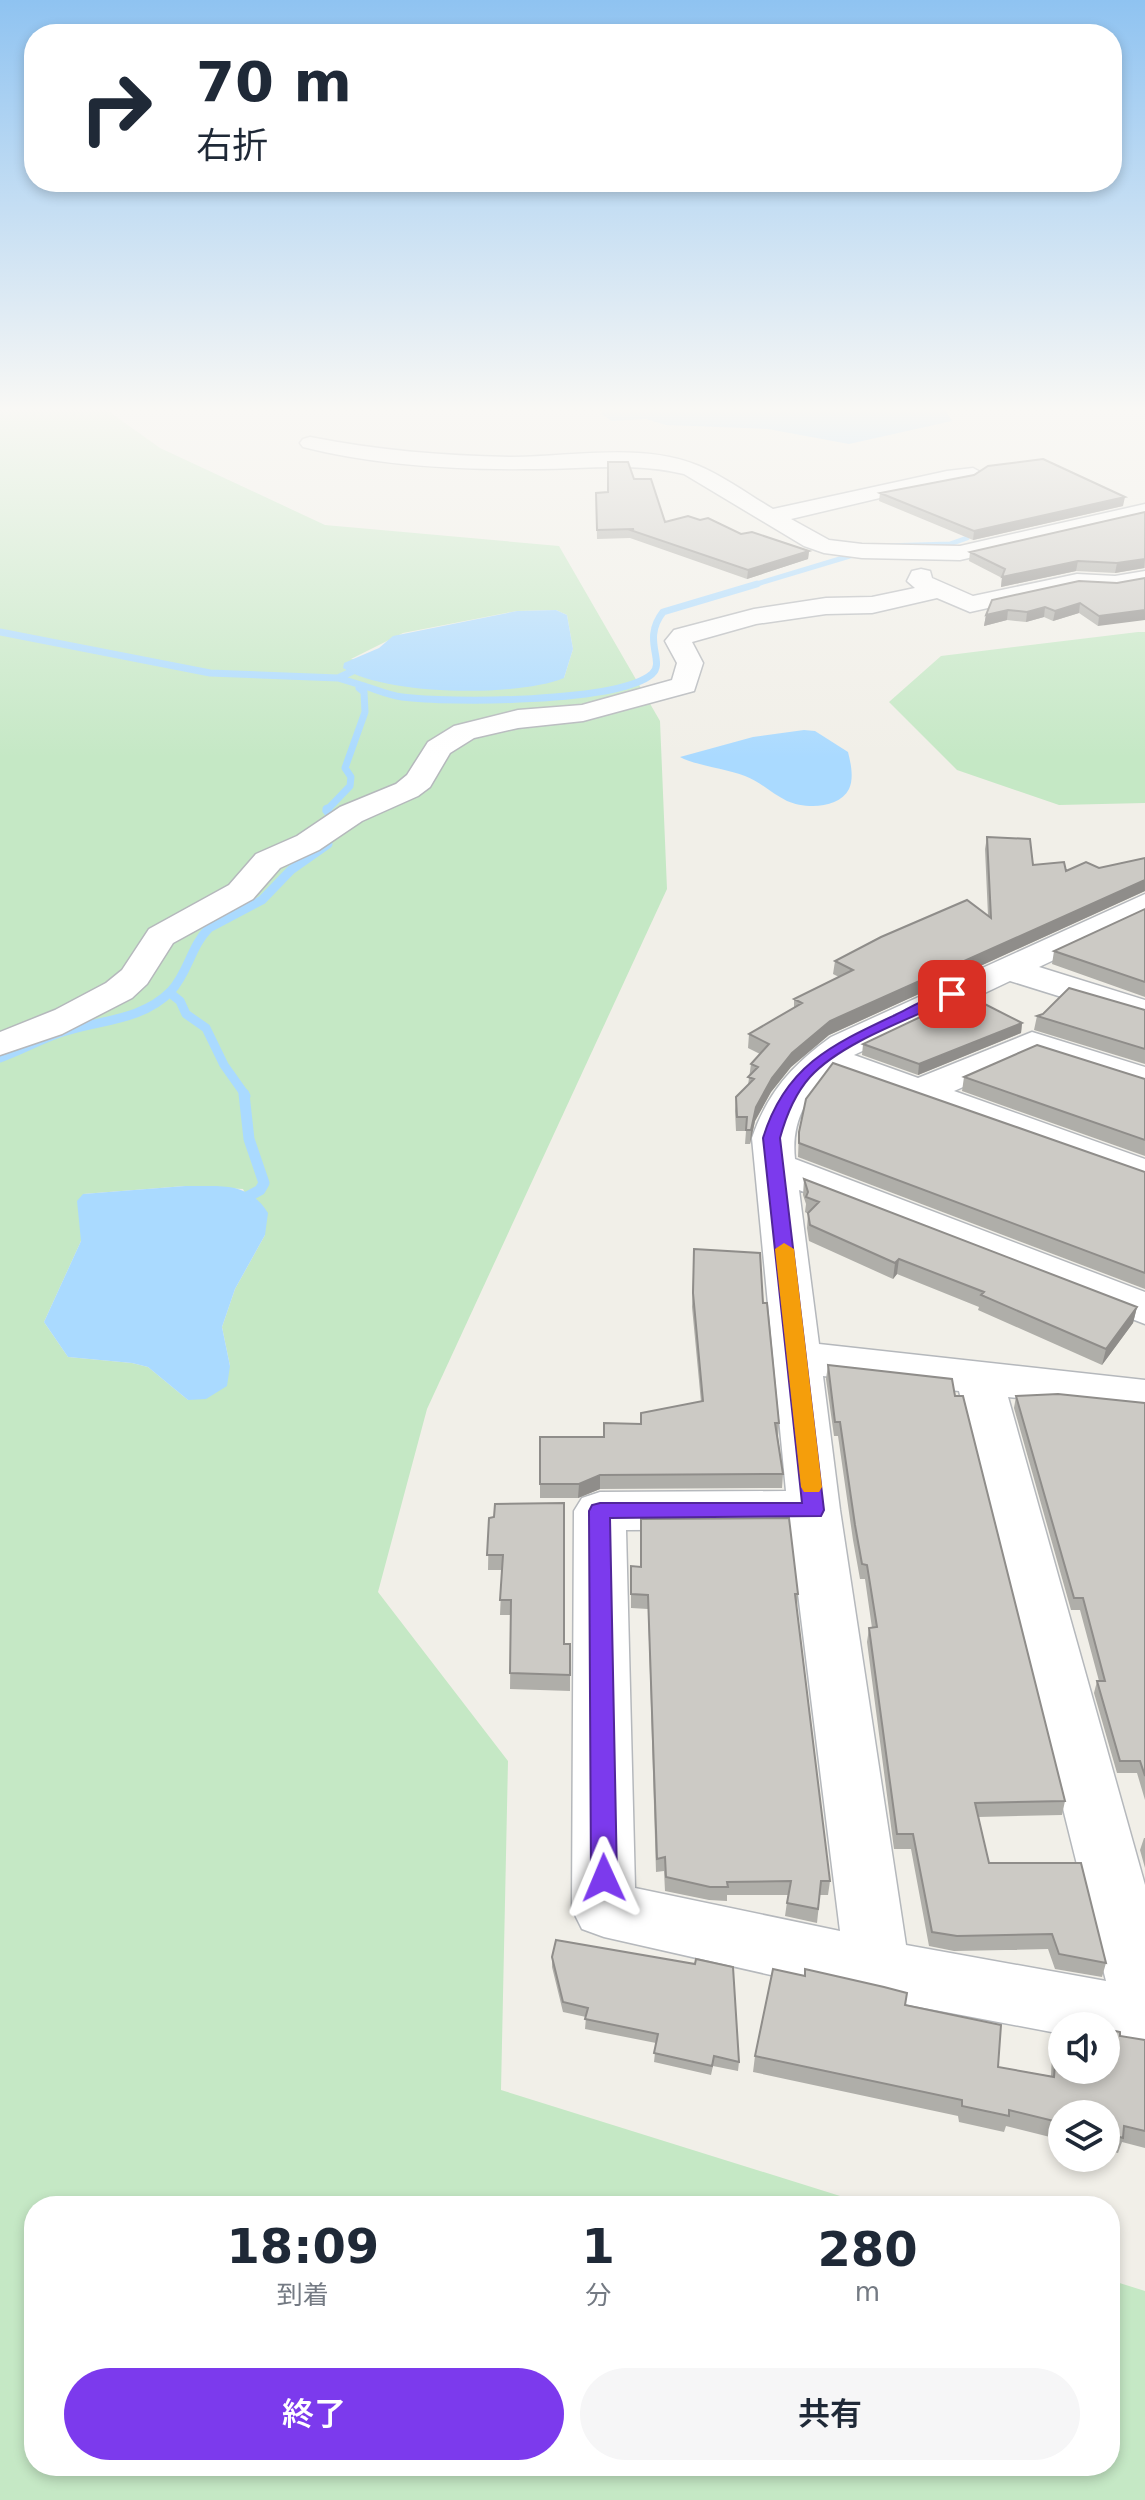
<!DOCTYPE html>
<html lang="ja">
<head>
<meta charset="utf-8">
<style>
  body { margin:0; font-family:"DejaVu Sans","Noto Sans JP",sans-serif; background:#f6f6f7; color:#1f2937; height:100vh; display:flex; flex-direction:column; font-size:30px; white-space:nowrap }
  * { box-sizing:border-box; margin:0 }
  p { font-size:26px; color:#747a83 }
  .icon { flex:none; width:44px; height:44px; fill:none; stroke:currentColor; stroke-width:2; stroke-linecap:round; stroke-linejoin:round }
  .map { position:relative; flex:1; overflow:hidden }
  .side { position:absolute; left:24px; top:2196px; width:1096px; height:280px; display:flex; flex-direction:column; background:#fff; border-radius:32px; box-shadow:0 4px 12px #0003 }
  .side>* { flex:none }
  .banner { position:absolute; left:24px; top:24px; width:1098px; height:168px; border-radius:32px; box-shadow:0 4px 12px #0003; background:#fff; color:#1f2937; overflow:hidden }
  .fabs { position:absolute; left:1048px; top:2012px; display:grid; gap:16px }
  .fabs a { display:grid; place-items:center; width:72px; height:72px; border-radius:50%; background:#fff; box-shadow:0 4px 12px #0003; font-size:40px }
  .pin { position:absolute; display:grid; place-items:center; width:68px; height:68px; color:#fff; margin:-34px; border-radius:16px; box-shadow:0 4px 12px #0006 }
  .me { position:absolute; width:88px; margin:-44px; rotate:359deg; stroke-linejoin:round; filter:drop-shadow(0 0 6px #0008) }
  .turn { display:flex; align-items:center; gap:28px; height:168px; padding:0 40px; font-size:36px }
  .turn .icon { width:104px; height:104px; stroke-width:2.5 }
  .turn b { display:block; font-size:56px; line-height:68px }
  .eta { display:flex; justify-content:space-evenly; align-items:center; height:136px; text-align:center }
  .eta b { font-size:48px; font-weight:600; line-height:56px }
  .primary-button { display:flex; gap:16px; margin-top:auto; padding:16px 40px }
  .primary-button a { flex:1; height:92px; border-radius:48px; background:#7c3aed; color:#fff; font-size:32px; font-weight:600; line-height:92px; text-align:center }
  .primary-button a+a { background:#f6f6f7; color:#1f2937 }
  .map>svg:first-child { display:block }
</style>
</head>
<body>
<div class="map">
<svg width="1145" height="2500" viewBox="0 0 1145 2500">
  <rect width="100%" height="100%" fill="#f1efe8"/>
  <path fill="#c5e8c5" fill-rule="evenodd" d="M0 408H104L160 448 325 525 559 546 660 721 667 889 427 1409 378 1592 508 1761 501 2090 872 2206H34V2466H1110V2280L1145 2291V2500H0ZM556 610 567 615 573 649 564 678 351 659 403 633 517 611ZM185 1186 243 1189 265 1235 235 1289 222 1327 230 1366 188 1400 148 1367 132 1363 68 1357 44 1322 81 1241 83 1194Z
    M1138 632H1145V803L1059 805 957 770 889 702 941 656Z"/>
  <path fill="#aadaff" d="M603 408H944L952 421 849 444 768 429 666 425 646 419 612 421 601 414Z
    M517 611 556 610 567 615 573 649 564 678C518 697 386 696 343 668L344 663 379 648 393 636Z
    M804 730 815 731 848 752C851 764 854 778 849 789 839 809 805 809 787 801 772 794 761 782 745 776 727 769 694 765 680 757L753 737Z
    M185 1186C220 1187 247 1180 268 1213L265 1235 235 1289 222 1327 230 1366 227 1386 206 1399 188 1400 148 1367 132 1363 68 1357 44 1322 81 1241 77 1201 83 1194Z"/>
  <g fill="none" stroke-linecap="round" stroke-linejoin="round">
    <path stroke="#aadaff" stroke-width="5" d="M884 546 950 544 967 538
      M750 586 863 552"/>
    <path stroke="#aadaff" stroke-width="7" d="M0 632 210 673 338 678
      M361 685C375 689 388 695 402 697 448 703 618 703 652 674 666 662 641 640 663 612L757 584
      M326 811 350 786 351 777 345 768 365 712 364 692 359 688 361 685 338 678 355 670"/>
    <path stroke="#aadaff" stroke-width="9" d="M327 809 334 825
      M170 993 180 1001 186 1014 206 1028 224 1065 246 1096
      M0 1058C20 1051 37 1041 57 1034 95 1020 141 1022 171 991 188 973 191 946 209 928L262 900 291 870 328 844"/>
    <path stroke="#aadaff" stroke-width="11" d="M244 1094 249 1139 264 1183 260 1190 247 1197"/>
    <defs>
      <path id="minor" d="M310 437C376 450 443 456 511 457 570 457 643 442 699 466 725 477 749 495 773 509L947 471 973 468 984 474 973 480 922 488 791 519 829 540 862 544 960 546 1145 504V518L960 560 862 558 824 553 804 546 684 474C635 462 585 469 536 469 458 470 378 466 303 447L300 443 303 439Z
        M921 569 930 571 932 578 973 596 1077 574 1115 576 1145 571V585L1115 590 1077 588 970 612 937 598 872 613 826 614 756 624 692 642 703 663 694 691 583 721 518 728 474 738 450 753 430 787 418 796 362 821 319 850 280 868 253 899 173 943 147 984 132 998 62 1034 0 1055V1032L55 1010 106 983 122 970 149 929 229 885 256 854 297 836 340 807 396 784 407 775 428 742 454 726 518 710 582 705 672 680 677 663 665 641 674 630 754 609 826 598 872 597 915 588 907 581 912 571Z
        M1145 894V917L1039 967 1145 1000V1023L1010 981 854 1055 918 1078 1032 1032 1145 1067V1092L1034 1056 954 1091 1145 1159V1186L831 1073C805 1097 791 1124 795 1159L1145 1292V1324L799 1190 819 1344 1145 1380V1412L1008 1397 1145 1885V2050L1106 2042V2026H1062V2034L877 1999 604 1937 582 1929 572 1909 574 1511 582 1498 600 1492 786 1491 752 1138C767 1093 793 1064 831 1037ZM823 1376 959 1391 1106 1981 906 1945 840 1510ZM790 1529 840 1931 635 1888 626 1530Z"/>
    </defs>
    <use href="#minor" stroke="#b5b8bc" stroke-width="3"/>
    <use href="#minor" fill="#fff" fill-rule="evenodd"/>
  </g>
  <path fill="#afaea9" d="M634 479 665 522 741 534 809 551 808 559 747 579 630 538 597 539 596 493 608 492Z
    M880 493 1123 506 973 540 879 501Z
    M1145 512V568L1115 573 1076 571 1001 587 1002 578 969 561 970 552Z
    M1117 583 1098 626 1079 613 1053 621 1044 617 1026 622 1007 620 984 626 986 615Z
    M987 837 1033 865 1066 871 1099 868 1145 858V891L829 1035 791 1067 771 1092 755 1121 750 1144H745L746 1131H736L735 1111 736 1097 748 1085 751 1064 760 1054 748 1048 749 1034 794 1008V999L839 977 833 974 835 961 988 916 985 849Z
    M1145 909V997L1052 964 1054 951Z
    M1145 1010V1064L1034 1030 1037 1016Z
    M1022 1023 1021 1033 918 1075 862 1055 863 1044Z
    M964 1077 1145 1079V1156L962 1091Z
    M799 1132 1145 1172V1289L798 1157Z
    M804 1179 1137 1307 1133 1323 1102 1365 978 1310 979 1307 897 1274 893 1279 809 1241 807 1228 808 1214 805 1212 806 1204 803 1195Z
    M694 1249 763 1303 779 1423 778 1437 783 1474 782 1488 600 1489 578 1498H540V1437H604L640 1424 641 1413 701 1402 692 1307Z
    M828 1365 955 1396 1065 1801 1062 1815 978 1817 989 1863 1106 1963 1102 1977 1055 1969 1048 1949 954 1951 929 1946 911 1849H894L867 1642 869 1628H872L865 1579H860L853 1540 838 1436H834L826 1379Z
    M1016 1396 1145 1403V1800L1137 1773H1117L1094 1693 1097 1681H1099L1080 1610H1071L1014 1408Z
    M489 1518 564 1644H570V1691L510 1689 511 1615H500L502 1570H488Z
    M631 1566 798 1594 797 1608 830 1881 828 1895H820L817 1923 785 1916 788 1895H727V1901L709 1900 665 1891 664 1871 656 1872 648 1609 631 1608Z
    M1144 1838H1145V1868L1140 1850Z
    M552 1957 739 2062 738 2071 713 2066 711 2075 654 2062 656 2043 585 2029 586 2017 563 2012 552 1967Z
    M905 2005 998 2067 1051 2076 1052 2055 1057 2039 1062 2070 1120 2036 1145 2040V2148L1122 2142 1118 2153 1106 2150V2114H1062V2140L1006 2126 1004 2132 959 2122 958 2116 753 2072 755 2056Z"/>
  <path fill="#8f8d8a" d="M1125 497 1123 506 973 540 974 531Z
    M809 551 808 559 747 579 748 570Z
    M1145 559 1144 568 1115 573 1117 563Z
    M1078 561 1076 571 1001 587 1002 577Z
    M1080 603 1079 613 1053 621 1055 611Z
    M1045 607 1044 617 1026 622 1027 612Z
    M1008 610 1007 620 984 626 986 615Z
    M1145 610V620L1098 626 1099 616Z
    M1145 880V891L829 1035 791 1067 771 1092 755 1121 750 1144 751 1130 756 1107 772 1078 792 1053 830 1021Z
    M1022 1023 1021 1033 918 1075 919 1064Z
    M899 1259 897 1274 893 1279 895 1263Z
    M1137 1307 1133 1323 1102 1365 1106 1349Z
    M600 1475V1489L578 1498 579 1484Z"/>
  <path fill="#cccac5" stroke="#8f8d8a" stroke-width="2" d="M1043 459 1125 497 974 531 880 493 974 475 988 466Z
    M608 462H628L634 479H651L665 522 688 516 700 520 708 518 741 534 752 532 809 551 748 570 630 530 634 529 597 530 596 493 608 492Z
    M1145 512V559L1117 563 1078 561 1002 577 1005 569 970 552Z
    M1145 578V610L1099 616 1080 603 1055 611 1045 607 1027 612 1008 610 986 615 992 600 1079 581 1117 583Z
    M987 837 1030 839 1033 865 1064 862 1066 871 1086 862 1099 868 1145 858V880L830 1021 792 1053 772 1078 756 1107 751 1130H746L747 1117H737L736 1097 754 1079 748 1077 758 1067 751 1064 769 1044 749 1034 802 1003 794 999 853 970 835 961 881 937 967 900 991 918Z
    M1145 909V982L1054 951Z
    M1069 988 1145 1010V1049L1037 1016 1043 1014Z
    M967 995 1022 1023 919 1064 863 1044Z
    M1037 1045 1145 1079V1140L964 1077Z
    M833 1063 1145 1172V1273L799 1143V1132L806 1099Z
    M804 1179 1137 1307 1106 1349 981 1295 984 1292 899 1259 895 1263 810 1225 808 1213 819 1202 806 1197 808 1192Z
    M694 1249 760 1253 763 1303H767L779 1423H775L783 1474 600 1475 579 1484H540V1437H604V1423L641 1424V1413L703 1401 693 1293Z
    M828 1365 952 1379 955 1396H963L1065 1801 975 1803 989 1863H1081L1106 1963 1059 1954 1052 1934 957 1936 932 1932 913 1834H897L869 1628 877 1627 867 1565 862 1564 855 1525 840 1422H835Z
    M1058 1394 1145 1403V1776L1140 1761H1120L1097 1681H1105L1083 1598H1074L1016 1396Z
    M564 1503V1644H570V1675L510 1673 511 1600H500L503 1555H487L489 1518 494 1517 495 1504Z
    M789 1518 798 1594H795L830 1881H821L818 1909 787 1903 791 1881 727 1882 728 1887H710L666 1877 665 1857 657 1859 648 1595 631 1594V1566L641 1567V1519Z
    M556 1940 695 1964 696 1959 733 1967 739 2062 714 2056 712 2066 654 2053 658 2034 585 2019 588 2008 563 2002 552 1957Z
    M773 1969 805 1976V1969L884 1987 907 1993 905 2005 1001 2025 998 2067 1054 2077 1057 2039 1062 2040V2070H1106V2029L1120 2032V2036L1145 2040V2131L1124 2126 1123 2138 1106 2133V2114H1062V2123L1009 2110V2116L962 2106V2100L755 2056Z
    M1072 2022 1090 2026H1072Z"/>
  <linearGradient id="sky" x2="0" y2="1"><stop stop-color="#8fc3f1"/><stop offset="0.54" stop-color="#f9f8f5"/><stop offset="1" stop-color="#f9f8f5" stop-opacity="0"/></linearGradient>
  <rect width="1145" height="758" fill="url(#sky)"/>
  <path fill="#7c3aed" stroke="#51269a" stroke-width="2" d="M952 989 959 994 957 997C913 1018 843 1041 810 1077 794 1095 786 1116 780 1138L824 1510 821 1516 610 1518 617 1878 613 1886 604 1889 594 1886 591 1878 589 1511 592 1505 600 1503H802L763 1138C785 1066 831 1045 895 1015 913 1006 932 995 952 989Z"/>
  <path fill="#f59e0b" d="M784 1243 794 1249 822 1487 819 1492H804L801 1487 775 1249Z"/>
</svg>
<div class="fabs">
<a><svg class="icon" aria-label="sound" viewBox="0 0 24 24"><path d="M4 9h4l5-4v14l-5-4H4zM17 9q2 3 0 6"/></svg></a>
<a><svg class="icon" aria-label="layers" viewBox="0 0 24 24"><path d="M12 4l9 5-9 5-9-5zM3 14l9 5 9-5"/></svg></a>
</div>
<div class="pin" style="left:952px;top:994px;background:#d93025"><svg class="icon" aria-label="arrive" viewBox="0 0 24 24"><path d="M6 21V4h12l-3 4 3 4H6"/></svg></div>
<svg class="me" style="left:604px;top:1878px" viewBox="-20 -20 40 40"><path d="M0-17L14 15 0 8-14 15z" fill="#7c3aed" stroke="#fff" stroke-width="4"/></svg>
<div class="banner">
<div class="turn"><svg class="icon" aria-label="right" viewBox="0 0 24 24"><path d="M7 20v-9h11M14 6l5 5-5 5"/></svg><div><b>70 m</b>右折</div></div>
</div>
<section class="side">
<div class="eta">
<div><b>18:09</b><p>到着</p></div>
<div><b>1</b><p>分</p></div>
<div><b>280</b><p>m</p></div>
</div>
<div class="primary-button"><a>終了</a><a>共有</a></div>
</section>
</div>
</body>
</html>
